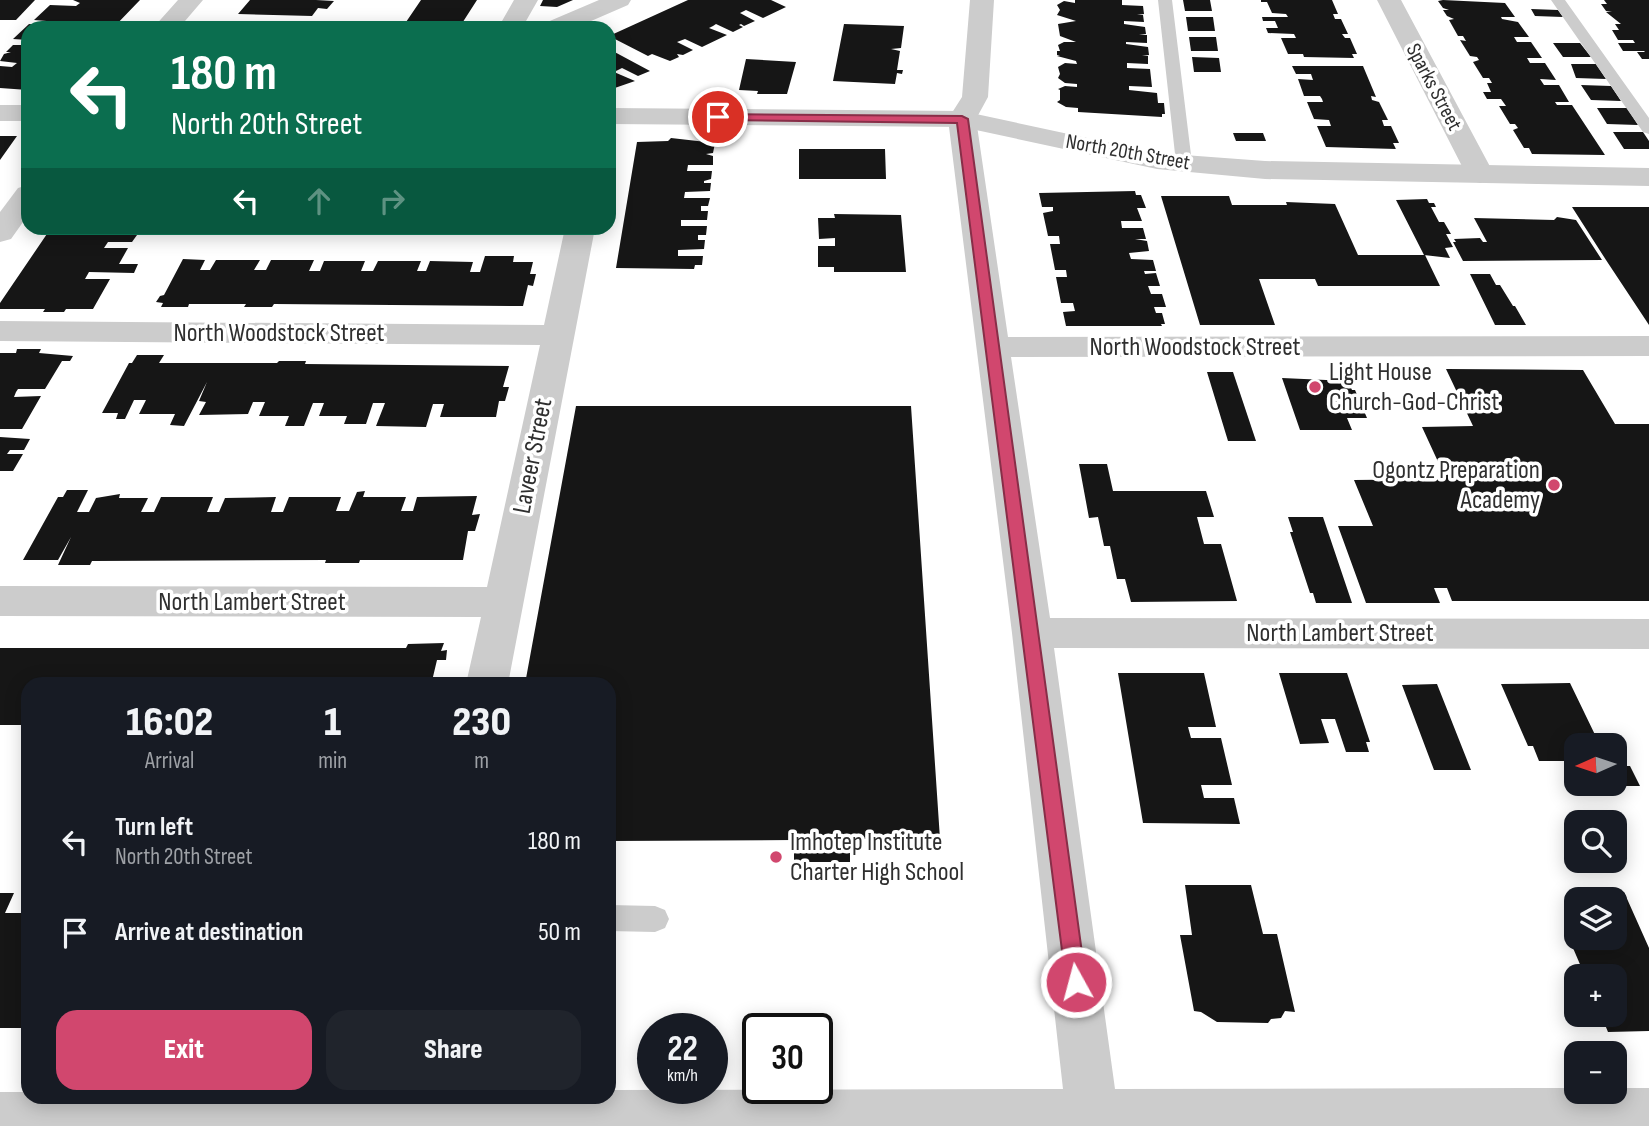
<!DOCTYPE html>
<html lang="en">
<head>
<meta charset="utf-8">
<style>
  body { margin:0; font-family:"Sofia Sans Condensed",sans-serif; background:#20242c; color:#f1f3f6; height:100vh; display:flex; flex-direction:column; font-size:26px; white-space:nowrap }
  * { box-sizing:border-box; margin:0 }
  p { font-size:23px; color:#9ea1a6 }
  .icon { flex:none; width:38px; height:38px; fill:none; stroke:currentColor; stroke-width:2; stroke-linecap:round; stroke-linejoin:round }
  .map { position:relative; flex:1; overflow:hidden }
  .details { position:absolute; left:21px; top:677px; width:595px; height:427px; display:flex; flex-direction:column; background:#171b24; border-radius:21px; box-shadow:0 4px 18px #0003 }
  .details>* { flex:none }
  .hud { position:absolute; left:21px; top:21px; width:595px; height:214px; border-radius:21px; box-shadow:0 4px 18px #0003; background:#0b6e4f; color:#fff; overflow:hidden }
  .needle { width:46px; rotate:267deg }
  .buttons { position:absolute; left:1564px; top:733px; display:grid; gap:14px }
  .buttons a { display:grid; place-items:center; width:63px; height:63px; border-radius:14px; background:#171b24; box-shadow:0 4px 18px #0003; font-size:35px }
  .speed { position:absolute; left:637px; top:1013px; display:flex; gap:14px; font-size:35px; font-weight:700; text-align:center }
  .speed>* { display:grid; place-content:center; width:91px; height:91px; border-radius:50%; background:#171b24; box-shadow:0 4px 18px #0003; line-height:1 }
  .speed small { font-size:18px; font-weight:400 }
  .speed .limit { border:4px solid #111; border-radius:10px; background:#fff; color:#111 }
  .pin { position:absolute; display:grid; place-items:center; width:60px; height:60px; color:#fff; margin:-30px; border:4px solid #fff; border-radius:50%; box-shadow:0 2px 7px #0007 }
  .me { position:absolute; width:77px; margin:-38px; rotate:353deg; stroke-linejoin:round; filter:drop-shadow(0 0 5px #0008) }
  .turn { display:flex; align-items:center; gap:24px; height:147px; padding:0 35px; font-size:32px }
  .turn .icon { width:91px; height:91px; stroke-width:2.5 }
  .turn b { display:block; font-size:49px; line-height:60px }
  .lanes { display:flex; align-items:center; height:66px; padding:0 35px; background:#0003; justify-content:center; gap:35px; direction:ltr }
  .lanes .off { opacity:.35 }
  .eta { display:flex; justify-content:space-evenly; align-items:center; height:119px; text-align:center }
  .eta b { font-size:42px; font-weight:800; line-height:49px }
  .action { display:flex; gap:14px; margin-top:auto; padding:14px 35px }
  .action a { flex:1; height:80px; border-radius:21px; background:#d1476e; color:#fff; font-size:28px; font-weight:800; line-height:80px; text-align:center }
  .action a+a { background:#20242c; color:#f1f3f6 }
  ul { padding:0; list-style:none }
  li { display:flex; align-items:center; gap:21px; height:91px; padding:0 35px }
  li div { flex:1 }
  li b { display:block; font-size:26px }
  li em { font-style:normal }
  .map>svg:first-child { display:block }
</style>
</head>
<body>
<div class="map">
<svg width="1649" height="1126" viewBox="0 0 1649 1126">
  <rect width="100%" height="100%" fill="#fff"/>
  <path fill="#161616" d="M0 0H35L16 20H0Z
    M73 0H140L113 28H28V40L13 39 29 24 56 26 59 22 34 20 50 5 76 6 80 3Z
    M250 0H316L334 1 327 9 318 8 312 16 238 14Z
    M421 0H477L459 28H386L389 24 404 25Z
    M543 0H573L557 7 540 6Z
    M688 0H771L786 7 763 18 746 10 740 13 755 21 744 26 741 24 739 25 743 27 733 32 716 24 713 26 709 28 727 35 702 47 685 39 677 42 693 50 683 55 677 54 679 57 670 61 652 54 648 56 609 36Z
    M1075 0H1122V5L1143 6 1144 14 1137 15H1143L1144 22 1124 21V24L1145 27 1146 34 1139 35H1147V43L1126 42V44L1148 47 1149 55 1142 56H1148V64L1127 63V68L1150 69 1152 87 1129 86V90L1157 93 1158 103H1164L1165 114H1162V117L1078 112V108L1066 107 1057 102 1060 100V90L1058 89 1065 86 1077 87V84L1065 83 1058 78 1060 74 1058 67 1065 63 1077 64 1076 61 1057 56 1060 55H1057V51H1060L1058 45 1064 42H1076L1060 36 1058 24 1076 21 1057 15 1060 10 1057 5 1064 1 1075 3Z
    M1183 0H1210L1212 11H1185Z
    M1261 0H1332L1338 14H1333L1335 19H1341L1348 34H1342L1345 38H1350L1357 54H1352L1354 58 1304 57 1303 54H1288L1281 38H1296L1294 34 1268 33 1266 28H1278L1275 21H1263L1262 17H1288L1286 14 1272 13 1267 2H1261Z
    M1443 0 1505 3 1515 17H1501L1502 19 1518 22 1529 37H1514L1517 42H1531L1542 58H1527L1530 63H1545L1556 80 1540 79 1544 85H1559L1569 102H1555L1557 105H1572L1605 155 1532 154 1529 148H1524L1513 130 1518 128 1515 124H1510L1499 106H1506L1501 99H1487L1483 92H1491L1487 83H1492L1489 78H1483L1473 62 1479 60 1477 57 1470 56 1460 40 1466 41 1463 36H1458L1449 20 1454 19 1447 16 1443 10H1449L1443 8 1438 1Z
    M1604 0H1649V59H1642L1637 52H1645L1644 51H1623L1618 43H1635L1633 40H1618L1612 30H1619L1615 24H1621L1606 12H1612L1606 11 1601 4H1607Z
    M1531 9 1558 10 1563 17 1535 16Z
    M1186 17H1213L1215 31H1188Z
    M230 22 295 26V28H226Z
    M844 24 904 26 901 48 891 49 900 51 897 70H903L902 74 897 73 895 84 833 81Z
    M1189 37H1216L1218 51H1191Z
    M1553 43H1580L1591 57H1563Z
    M13 45H28V90L0 88V66L12 67 17 63 0 61 4 54 11 52H6Z
    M609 49 650 71 638 76 622 68 614 72 635 81 609 90Z
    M1192 57 1219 58 1221 72H1194Z
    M746 59 796 62 787 94H757L758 91 739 90Z
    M1571 64H1596L1606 79 1576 78Z
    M1292 66H1363L1376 97 1371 96 1372 100 1379 102 1388 120H1382L1384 126H1391L1399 143H1393L1396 149 1326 147 1317 126H1331L1329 120 1314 119 1307 102H1323L1322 99 1320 96H1304L1298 79 1313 80 1311 74H1296Z
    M1581 85 1611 86 1621 101 1591 100Z
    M1597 108H1627L1638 125 1607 124Z
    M1613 132H1643L1649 141V149H1624Z
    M1233 133H1263L1266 141H1236Z
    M0 136H17L0 160Z
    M671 138 715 143 713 153 706 154 713 156V165H688L687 171H712L711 179 704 181V183H711L710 191 685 192 684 198H710L708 206H701V211H708L707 220H681V226H707L706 235H698V240H705L704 249 678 250V256H703L702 265H695L694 269 616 268 637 142 668 141Z
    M799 149H885L886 179H799Z
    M1135 191 1136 195H1141L1146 208H1137L1142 221H1121L1122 228H1143L1146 239H1135L1147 241 1149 251 1129 253 1131 259 1153 260 1156 271H1144L1145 274 1156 273 1160 286H1148L1151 294H1162L1166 307H1154L1156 313H1162L1165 324H1161L1162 326H1066L1063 312 1075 311 1073 303H1061L1056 277H1067L1066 270H1055L1050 244H1060L1059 236H1048L1043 213 1053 211V207H1042L1039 193Z
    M1161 196H1229L1232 205H1287L1286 202 1335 204 1358 255H1425L1440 286H1318L1315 279H1259L1275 325H1200Z
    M1427 199 1429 203H1434L1436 207H1431L1439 222H1444L1451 234H1446L1453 247 1445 248 1450 258 1424 255 1396 200Z
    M1572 207H1649V325L1606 260Z
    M834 214 901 215 906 272H834V267H818V246H835V238L819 239 818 218H835Z
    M1557 217 1576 220 1602 260 1463 261 1453 242H1456L1454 239 1480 238 1483 242H1487L1474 218 1554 220Z
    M51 228H142L132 242H108L104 248H128L119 264H138L134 273 89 272 85 279H110L93 309H66L64 312H43L45 309H0V303Z
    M485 256H514L513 262H533L530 274H536L533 286 528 285 523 306 274 304 272 307H244L246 304H189L188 307H161L163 303 156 302 160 296 164 295 183 259 205 260 200 270H210L216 260H260L254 270H266L271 260H314L309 271H320L324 261H365L361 271H373L378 261H421L417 271H426L430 261 473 262 470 272H480Z
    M1470 274H1490L1496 285H1500L1513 306H1515L1526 325H1495Z
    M17 349H41L39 353 73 356 70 361H62L45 389H18L16 392 14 397 41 396 22 429H0V353H16Z
    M137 355H164L159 363H277L279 361H306L305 364 509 366 503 387H509L505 401H499L496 417H440L444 404H433L426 427 376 426 385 403H373L366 424H344L347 416H319L324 403H313L304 426H285L289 416H259L265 402H253L248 414 199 415 206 402 199 401 207 382 184 426 170 425 175 414H139L146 400H134L125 419H116L118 413H102L129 363H132Z
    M1446 369 1583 370 1615 424H1649V601H1452L1447 588H1434L1440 603H1366L1338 526H1373L1354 480 1446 479 1422 427 1473 426Z
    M1207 372H1233L1256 441H1228Z
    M1282 378 1348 381 1352 390H1355L1367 418H1347L1352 430H1300Z
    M576 406H911L940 839H850V862H794V840L609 841V684H525Z
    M0 437 30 439 24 450H10L7 454H23L13 471H0Z
    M1079 464H1107L1113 491H1206L1214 517H1197L1204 544H1221L1237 601 1131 602 1125 579H1117L1110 546H1104L1098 517 1089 518Z
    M67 490H88L77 512H89L96 498 120 494 119 498H148L141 512H154L161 497H213L207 512H219L225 498 276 497 271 512H283L289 497H341L336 511H349L357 492 365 491 363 497H406L401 511H413L417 497 477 496 472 515 480 514 475 531H468L463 560H360L359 563H325L326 560 92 561 90 565H58L71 537 58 560H23L58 497H63Z
    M1288 517H1323L1352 603H1316L1313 593H1310L1290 532H1293Z
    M444 643 441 651 447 650 446 660H437L432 681H441L440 684H28V725H0V648H406L408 644Z
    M1118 673H1204L1216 727H1188L1191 738H1221L1232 785H1201L1204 798H1234L1240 824 1143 823Z
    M1279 673H1347L1370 742H1366L1369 752H1346L1335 719H1321L1329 743 1300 744Z
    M1570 683 1599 743 1606 742 1607 746H1577V777L1570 761H1539L1533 746H1528L1501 684Z
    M1437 684 1471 770H1434L1402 685Z
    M1615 766H1630L1640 786H1618L1621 792H1584L1580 784H1615Z
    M1185 885H1251L1263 934H1277L1295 1012 1285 1011 1281 1018 1271 1019 1268 1023 1217 1022 1201 1012 1194 1011 1180 935H1192Z
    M1590 892H1624L1649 948V1031L1608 1032 1601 1015H1615V976H1585L1573 948H1587L1583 938H1615V900H1593Z
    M0 893H14L5 913H28V1028H0Z"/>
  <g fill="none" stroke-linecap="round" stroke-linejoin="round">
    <path fill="#ccc" fill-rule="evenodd" d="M1158 0H1172L1192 163 1184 168 1176 163Z
      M1551 0H1565L1649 118V134L1643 132Z
      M609 905 655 906 665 910 669 919 665 928 655 932 609 931Z"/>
    <path fill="#ccc" fill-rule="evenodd" d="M178 0H203L179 28H153Z
      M514 0H538L522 28H498Z
      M970 0H994L988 97 976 119 1008 337 1649 336V356L1011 357 1050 618 1649 619V649L1054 648 1115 1089 1577 1088V1092H1615V1088H1649V1126H0V1092H28V1097H609V1090L1063 1089 1012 633 948 119 962 97Z
      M1377 0H1401L1494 174 1490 180 1480 183 1470 180 1466 174Z
      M28 185V215L11 239 0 242V212L18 188Z
      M565 228H595L508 684H466L481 617 0 616V586L487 587 540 345 0 341V321L544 325Z"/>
    <path fill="#ccc" fill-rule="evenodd" d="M599 0H631L628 5 575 28H542L545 23Z
      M0 105H28V121H0Z
      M609 108 962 111 1157 153 1265 161 1649 168V186L1265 179 1157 169 962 127 609 124Z"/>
  </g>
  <path fill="#d1476e" stroke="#882e48" stroke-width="2" d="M714 114 962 116 968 119 1086 982 1083 989 1076 992 1069 989 1066 982 957 123 718 120 714 119Z"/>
  <g fill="#d1476e" stroke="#fff" stroke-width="2.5">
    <circle cx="1315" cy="387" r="7"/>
    <circle cx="1554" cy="485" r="7"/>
    <circle cx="776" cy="857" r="7"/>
  </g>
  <g text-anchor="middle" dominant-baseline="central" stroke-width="7" stroke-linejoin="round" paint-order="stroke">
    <g font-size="21" fill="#2f2f2f" stroke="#fff">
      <text transform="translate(1434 87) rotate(62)">Sparks Street</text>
      <text transform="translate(1128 152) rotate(10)">North 20th Street</text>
    </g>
    <g font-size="26" fill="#2f2f2f" stroke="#fff">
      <text x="279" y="333">North Woodstock Street</text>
      <text x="1195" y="347">North Woodstock Street</text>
      <text transform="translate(533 456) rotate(-79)">Laveer Street</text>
      <text x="252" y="602">North Lambert Street</text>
      <text x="1340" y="633">North Lambert Street</text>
    </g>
    <g font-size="26" fill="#2f2f2f" stroke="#fff" text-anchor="start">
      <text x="1329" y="372">Light House<tspan x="1329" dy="30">Church-God-Christ</tspan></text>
      <text x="1540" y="470" text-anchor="end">Ogontz Preparation<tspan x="1540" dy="30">Academy</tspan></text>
      <text x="790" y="842">Imhotep Institute<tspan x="790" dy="30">Charter High School</tspan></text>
    </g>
  </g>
</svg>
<div class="buttons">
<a><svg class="needle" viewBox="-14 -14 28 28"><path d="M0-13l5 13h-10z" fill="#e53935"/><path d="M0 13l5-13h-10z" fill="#9ea1a6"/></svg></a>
<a><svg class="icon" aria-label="search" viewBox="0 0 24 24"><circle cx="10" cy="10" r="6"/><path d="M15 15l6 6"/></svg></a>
<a><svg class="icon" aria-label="layers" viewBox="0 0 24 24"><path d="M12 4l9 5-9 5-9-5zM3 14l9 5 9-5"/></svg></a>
<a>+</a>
<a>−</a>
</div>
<div class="speed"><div>22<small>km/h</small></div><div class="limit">30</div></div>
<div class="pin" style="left:718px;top:117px;background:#d93025"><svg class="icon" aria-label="arrive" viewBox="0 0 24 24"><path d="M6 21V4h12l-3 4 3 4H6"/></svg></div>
<svg class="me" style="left:1076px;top:982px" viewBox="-20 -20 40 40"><circle r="17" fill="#d1476e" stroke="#fff" stroke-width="3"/><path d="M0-11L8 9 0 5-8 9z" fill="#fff"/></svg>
<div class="hud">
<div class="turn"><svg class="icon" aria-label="left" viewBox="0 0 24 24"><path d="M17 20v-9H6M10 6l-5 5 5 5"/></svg><div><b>180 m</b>North 20th Street</div></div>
<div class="lanes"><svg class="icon" aria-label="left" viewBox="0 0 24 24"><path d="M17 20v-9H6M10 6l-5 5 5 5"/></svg><svg class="icon off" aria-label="ahead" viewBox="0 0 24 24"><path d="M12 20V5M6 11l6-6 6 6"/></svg><svg class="icon off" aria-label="right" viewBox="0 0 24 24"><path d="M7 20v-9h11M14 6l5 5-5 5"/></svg></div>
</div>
<section class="details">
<div class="eta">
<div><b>16:02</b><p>Arrival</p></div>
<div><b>1</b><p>min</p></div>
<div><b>230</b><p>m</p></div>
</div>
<ul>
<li><svg class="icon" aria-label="left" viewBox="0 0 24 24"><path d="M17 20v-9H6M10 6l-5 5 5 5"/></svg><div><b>Turn left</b><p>North 20th Street</p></div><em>180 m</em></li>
<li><svg class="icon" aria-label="arrive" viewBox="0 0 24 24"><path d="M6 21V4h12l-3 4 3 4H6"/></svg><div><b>Arrive at destination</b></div><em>50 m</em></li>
</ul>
<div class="action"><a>Exit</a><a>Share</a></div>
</section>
</div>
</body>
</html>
